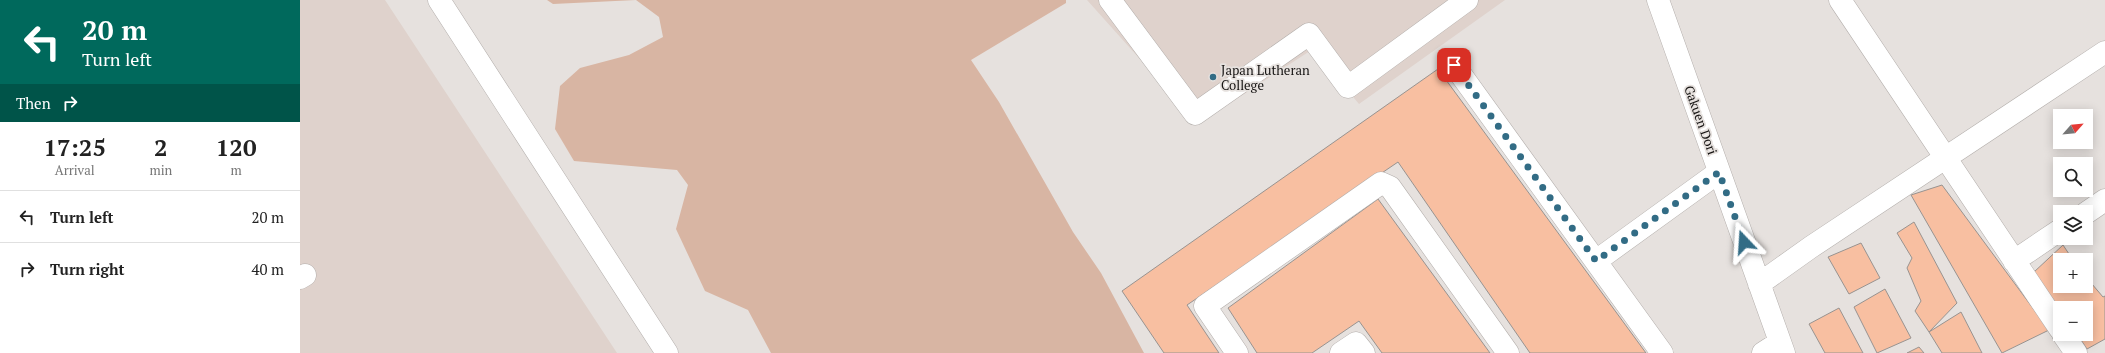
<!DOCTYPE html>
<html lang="en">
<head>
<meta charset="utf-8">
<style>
  body { margin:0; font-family:"PT Serif",serif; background:#f2f2f2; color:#222; height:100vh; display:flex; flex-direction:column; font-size:15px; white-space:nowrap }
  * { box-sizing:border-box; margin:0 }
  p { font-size:13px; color:#767676 }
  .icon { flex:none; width:22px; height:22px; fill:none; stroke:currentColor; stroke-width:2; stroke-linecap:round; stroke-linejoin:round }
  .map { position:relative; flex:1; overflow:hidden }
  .sheet { display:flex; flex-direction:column; background:#fff; width:300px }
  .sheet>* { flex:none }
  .banner { background:#00695c; color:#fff; overflow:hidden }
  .needle { width:26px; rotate:63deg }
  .controls { position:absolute; left:1753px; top:109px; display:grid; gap:8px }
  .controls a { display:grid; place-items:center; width:40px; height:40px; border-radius:0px; background:#fff; box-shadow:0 2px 10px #0003; font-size:20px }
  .pin { position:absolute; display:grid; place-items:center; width:34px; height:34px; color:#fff; margin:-17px; border-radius:8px; box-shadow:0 2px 6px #0006 }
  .me { position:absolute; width:44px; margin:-22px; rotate:340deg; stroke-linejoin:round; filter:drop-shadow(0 0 3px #0008) }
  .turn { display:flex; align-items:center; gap:14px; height:84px; padding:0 16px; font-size:18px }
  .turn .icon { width:52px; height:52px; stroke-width:2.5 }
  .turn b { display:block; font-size:28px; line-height:34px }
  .then { display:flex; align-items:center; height:38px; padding:0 16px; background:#0003; gap:8px; font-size:15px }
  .eta { display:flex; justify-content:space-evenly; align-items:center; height:68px; text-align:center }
  .eta b { font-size:24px; font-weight:700; line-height:28px }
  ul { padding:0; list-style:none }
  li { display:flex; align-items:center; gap:12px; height:52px; padding:0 16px; border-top:1px solid #e0e0e0 }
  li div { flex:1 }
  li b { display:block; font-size:15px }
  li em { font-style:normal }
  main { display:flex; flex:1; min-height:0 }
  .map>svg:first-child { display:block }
</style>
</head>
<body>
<main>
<section class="sheet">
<div class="banner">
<div class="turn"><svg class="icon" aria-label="left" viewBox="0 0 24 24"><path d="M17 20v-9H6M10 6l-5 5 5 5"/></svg><div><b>20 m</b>Turn left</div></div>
<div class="then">Then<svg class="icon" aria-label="right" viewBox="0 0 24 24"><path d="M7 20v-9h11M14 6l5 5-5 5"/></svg></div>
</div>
<div class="eta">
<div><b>17:25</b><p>Arrival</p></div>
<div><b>2</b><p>min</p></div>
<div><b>120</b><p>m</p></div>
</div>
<ul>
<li><svg class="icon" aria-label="left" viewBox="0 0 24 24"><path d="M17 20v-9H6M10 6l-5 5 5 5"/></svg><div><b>Turn left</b></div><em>20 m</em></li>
<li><svg class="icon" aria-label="right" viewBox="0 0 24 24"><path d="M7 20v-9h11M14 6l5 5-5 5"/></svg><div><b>Turn right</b></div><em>40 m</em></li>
</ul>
</section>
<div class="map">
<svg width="1805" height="353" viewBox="0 0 1805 353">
  <rect width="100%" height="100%" fill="#e6e1de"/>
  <path fill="#dfd2cc" d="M0 0H85L317 353H0Z
    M787 0H1205L1059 104 1013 49 898 124Z"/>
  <path fill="#d8b5a3" d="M247 0H766V3L671 60 699 102 773 232 801 273 844 353H471L448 310 405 291 376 229 388 185 377 170 274 161 255 129 260 86 280 68 329 55 363 37 359 17 336 0 253 4Z"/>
  <path fill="#f8bfa1" stroke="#989390" d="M1138 69 1346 353H1230L1098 162 887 305 919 353H864L822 291Z
    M1642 185 1749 330 1702 353 1611 195Z
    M1078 199 1190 353H1082L1059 321 1012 353H957L928 308Z
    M1614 222 1657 303 1629 332 1615 311 1621 301 1607 268 1612 258 1597 233Z
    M1561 243 1580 278 1549 294 1528 257Z
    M1763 245 1773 260H1760V286H1786V277L1803 297 1805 296V339L1787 349 1777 334H1786V308H1760V310L1734 272Z
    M1585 289 1611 338 1577 353 1554 307Z
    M1539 308 1563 353H1525L1509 324Z
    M1661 312 1682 353H1642L1629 332Z
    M1619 347 1624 353H1607Z"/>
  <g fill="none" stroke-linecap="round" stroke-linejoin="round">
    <defs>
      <path id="minor" d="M139 0 367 353
        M810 0 895 114 1009 34 1048 87 1167 0
        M1358 0 1484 353
        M1540 0 1760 329
        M1154 65 1362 353
        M1786 213 1805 200
        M1296 261 1419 172
        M1714 261 1760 230
        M0 278 5 275
        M1459 284 1511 247 1805 52
        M1763 334 1776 353
        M937 353 905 306 1081 183 1090 187 1208 353
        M1041 353 1056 343 1064 353
        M1463 353 1480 342"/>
    </defs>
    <use href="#minor" stroke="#b3aeab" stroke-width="23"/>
    <use href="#minor" stroke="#fff" stroke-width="22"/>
  </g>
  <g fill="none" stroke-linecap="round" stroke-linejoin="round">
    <path stroke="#326c85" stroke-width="7" stroke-dasharray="0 12.6" d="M1154 65 1296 261 1419 172 1444 242"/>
  </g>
  <circle fill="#326c85" stroke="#e6e1de" stroke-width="1.5" cx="913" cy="77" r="4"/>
  <g text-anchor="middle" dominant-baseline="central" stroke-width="3.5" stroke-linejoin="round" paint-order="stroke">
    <g font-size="13" fill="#151312" stroke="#e6e1de" text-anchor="start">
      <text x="921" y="70">Japan Lutheran<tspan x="921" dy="15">College</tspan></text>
    </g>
    <g font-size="13" fill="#151312" stroke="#e6e1de">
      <text transform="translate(1401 120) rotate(70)">Gakuen Dori</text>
    </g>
  </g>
</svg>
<div class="controls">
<a><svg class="needle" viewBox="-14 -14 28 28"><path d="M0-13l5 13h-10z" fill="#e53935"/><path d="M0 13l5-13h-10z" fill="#767676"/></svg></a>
<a><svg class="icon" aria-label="search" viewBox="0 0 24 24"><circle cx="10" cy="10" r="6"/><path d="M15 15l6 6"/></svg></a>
<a><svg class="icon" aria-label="layers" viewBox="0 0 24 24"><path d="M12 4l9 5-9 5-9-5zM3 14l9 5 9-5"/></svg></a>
<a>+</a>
<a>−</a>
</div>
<div class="pin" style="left:1154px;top:65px;background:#d93025"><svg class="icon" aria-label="arrive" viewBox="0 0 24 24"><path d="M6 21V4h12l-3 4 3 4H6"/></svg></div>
<svg class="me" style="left:1444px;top:242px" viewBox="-20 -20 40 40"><path d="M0-17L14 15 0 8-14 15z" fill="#326c85" stroke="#fff" stroke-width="4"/></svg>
</div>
</main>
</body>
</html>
